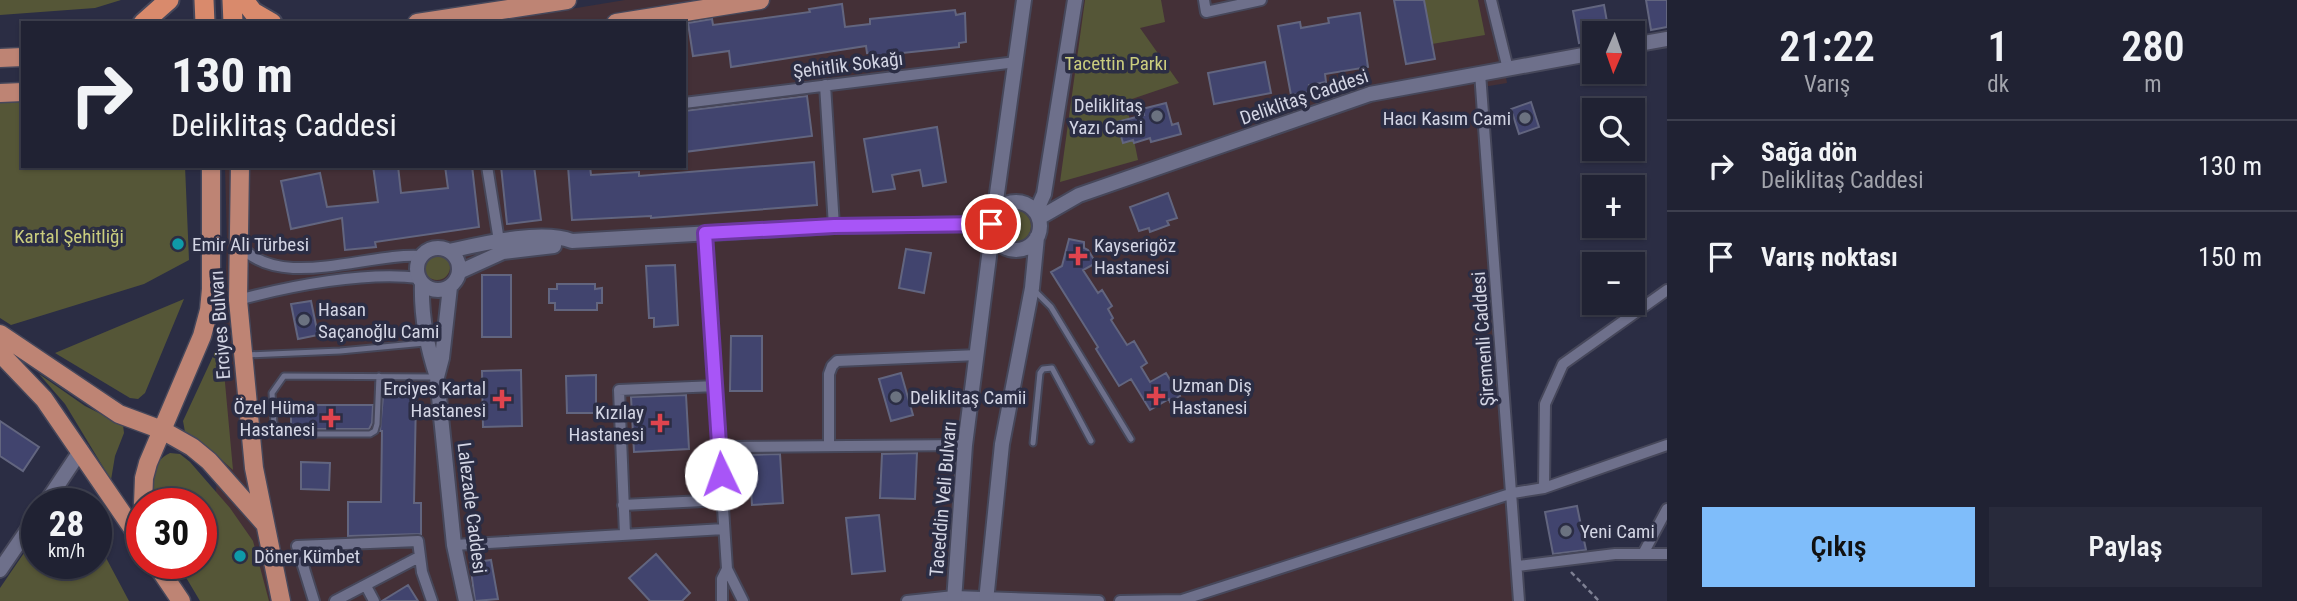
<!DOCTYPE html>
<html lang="tr">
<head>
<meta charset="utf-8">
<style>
  body { margin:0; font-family:"Roboto Condensed",sans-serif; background:#282a3b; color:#f1f3f6; height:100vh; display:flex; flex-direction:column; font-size:26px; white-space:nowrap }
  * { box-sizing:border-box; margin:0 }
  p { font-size:23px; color:#a2a4ac }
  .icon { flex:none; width:38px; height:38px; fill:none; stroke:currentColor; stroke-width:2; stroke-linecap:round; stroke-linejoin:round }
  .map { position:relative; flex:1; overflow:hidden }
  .drawer { display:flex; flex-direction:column; background:#202233; width:630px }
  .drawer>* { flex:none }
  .hud { position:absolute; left:21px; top:21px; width:665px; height:147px; border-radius:0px; box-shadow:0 2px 5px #0004,0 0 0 2px #3d3f4e; background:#202233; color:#f1f3f6; overflow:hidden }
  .needle { width:46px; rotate:182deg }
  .tools { position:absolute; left:1582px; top:21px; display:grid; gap:14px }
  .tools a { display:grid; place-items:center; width:63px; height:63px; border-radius:0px; background:#202233; box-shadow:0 2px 5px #0004,0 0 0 2px #3d3f4e; font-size:35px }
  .speed { position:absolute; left:21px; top:488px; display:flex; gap:14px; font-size:35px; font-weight:700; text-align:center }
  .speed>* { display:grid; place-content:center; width:91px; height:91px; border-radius:50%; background:#202233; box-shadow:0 2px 5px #0004,0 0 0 2px #3d3f4e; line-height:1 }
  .speed small { font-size:18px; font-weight:400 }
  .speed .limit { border:10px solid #d22; background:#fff; color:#111 }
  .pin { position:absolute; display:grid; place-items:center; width:60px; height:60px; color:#fff; margin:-30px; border:4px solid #fff; border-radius:50%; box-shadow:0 2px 7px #0007 }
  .me { position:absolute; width:77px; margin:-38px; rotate:357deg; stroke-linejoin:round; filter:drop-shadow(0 0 5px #0008) }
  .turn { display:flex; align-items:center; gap:24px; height:147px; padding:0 35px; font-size:32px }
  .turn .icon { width:91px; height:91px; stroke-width:2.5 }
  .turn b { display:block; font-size:49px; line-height:60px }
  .eta { display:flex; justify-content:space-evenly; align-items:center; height:119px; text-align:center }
  .eta b { font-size:42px; font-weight:600; line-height:49px }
  .button { display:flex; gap:14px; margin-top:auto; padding:14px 35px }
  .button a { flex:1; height:80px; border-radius:0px; background:#7fbdfa; color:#111; font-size:28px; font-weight:600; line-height:80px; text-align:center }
  .button a+a { background:#282a3b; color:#f1f3f6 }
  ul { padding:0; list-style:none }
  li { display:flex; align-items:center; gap:21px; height:91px; padding:0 35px; border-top:2px solid #3d3f4e }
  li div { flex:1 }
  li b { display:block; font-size:26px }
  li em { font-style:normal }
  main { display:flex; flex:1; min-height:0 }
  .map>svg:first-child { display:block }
</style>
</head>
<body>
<main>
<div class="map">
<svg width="1667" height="601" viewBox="0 0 1667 601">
  <rect width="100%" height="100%" fill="#2b2d44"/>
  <path fill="#443037" d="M625 0H1493L1507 83 1483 87 1509 366 1520 601H241L214 538 227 243 225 166H684V23H485Z"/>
  <path fill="#555637" d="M0 0H121L95 8 0 15Z
    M1085 0H1161L1165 22 1140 28 1179 83 1126 101 1138 160 1060 182Z
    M1424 0H1478L1485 35 1432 44Z
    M0 102H23V166H185L189 260 144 284 11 325 0 318Z
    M999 226a16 16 0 1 1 32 0a16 16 0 1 1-32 0Z
    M424 267a13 13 0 1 1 26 0a13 13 0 1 1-26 0Z
    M184 299 145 393 138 399 130 398 55 353Z
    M221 339 233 470 204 444 185 432 183 421Z
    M39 374 85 406 123 425 124 433 115 456 111 480 65 404Z
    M170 453 180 454 190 462 230 508 253 541 269 601H200L178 564H201V504H150C150 485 151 461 170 453Z
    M37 534V564H96V539L129 601H0V588Z"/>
  <path fill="#41446e" stroke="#62657f" stroke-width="2" d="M1394 0H1424L1435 59 1406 64Z
    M1646 0H1667V27L1651 30Z
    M842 4 845 27 870 24V19L955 10 956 15 965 13 966 42 959 43V47L874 56V52L867 53 866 46 731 67 729 51 693 56 688 23 712 19 713 25 810 12 809 9Z
    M1604 5 1609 33H1594V40L1579 43 1573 11Z
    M1360 13 1368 67 1325 74 1326 82 1309 85 1310 92 1291 95 1278 26 1300 22 1301 28 1329 23 1328 18Z
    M1265 62 1271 93 1214 104 1208 73Z
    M807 96 812 136 684 152V111Z
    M1531 102 1539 127 1519 134 1511 109Z
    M1166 103 1172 125 1178 123 1181 134 1151 142 1150 138 1134 143 1133 140 1123 143 1117 122 1144 115 1142 109Z
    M937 127 946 182 923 186 920 170 892 175 895 189 873 192 864 139Z
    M814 162 817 205 651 218V216L572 220 568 166H590L591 175 639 172V176Z
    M373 166H398L401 193 448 188 445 166H472L479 227 375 242 376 247 345 250 342 218 291 229 281 181 320 173 327 207 378 202Z
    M501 166H534L541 220 507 224Z
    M1168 193 1177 218 1167 221 1169 225 1150 232 1149 228 1139 231 1130 207Z
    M1069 239 1084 242V248L1088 250 1096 263 1083 270 1098 293 1102 290 1112 306 1108 309 1113 318 1111 320 1127 345 1134 341 1147 363 1141 367 1150 382 1166 373 1180 396 1170 402 1169 399 1150 410 1131 379 1119 386 1096 349 1098 347 1051 272 1062 266Z
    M906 249 931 253 924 293 899 288Z
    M675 265 678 325 654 327V318H649L646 266Z
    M482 275H511V337H482Z
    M557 284H595V289L602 288V303H597V310H555V303H549V289H557Z
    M311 301 318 335 298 339 291 304Z
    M731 336H762V391H730Z
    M521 370 522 426 483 427 482 371Z
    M901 373 913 415 891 421 879 379Z
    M596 375V413H567L566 376Z
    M686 395 689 449 634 452 631 397Z
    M383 396 416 397 414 503H421V534L348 536V502H381L382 431H380Z
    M291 405H373L372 423 369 429H291Z
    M0 421 39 447 23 471 0 456Z
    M917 453 915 499 880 498 882 454Z
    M780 454 783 503 752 505 749 455Z
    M301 462 330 463 329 490 301 489Z
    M1577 506 1586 550 1553 554 1545 512Z
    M879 515 885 571 852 574 846 518Z
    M656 554 690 593 682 601H650L629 578Z
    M491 560 498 599 475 601 470 563Z
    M408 585 418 601H382Z"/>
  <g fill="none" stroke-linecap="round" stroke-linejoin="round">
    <defs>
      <path id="service" d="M1034 290 1051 307 1131 439
        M246 355 340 351 425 343
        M379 376 377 424 375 431 370 434H284L274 424 272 393 284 376 434 377
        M1033 443 1040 373 1043 369 1052 368 1091 441"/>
      <path id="minor" d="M1204 0 1206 12 1261 0
        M1491 0 1508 69
        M1480 73 1519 601
        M825 85 834 226
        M684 103 1016 62
        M487 166 499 241
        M705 233 727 569 743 601
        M240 245C278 292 369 252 421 256
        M238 300C289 286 367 271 419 278
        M829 446V374L832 366 837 361 978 355
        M720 447 965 445
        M1544 488 1545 404 1563 364 1667 290
        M623 505 723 500
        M625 534 619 390 717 386
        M454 545 724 529
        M1644 552 1667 509
        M1518 566 1615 554H1667
        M366 586 374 601
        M314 601 297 546 418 541 422 572 432 601
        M335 601 419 557
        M722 601V579L727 569
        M907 601 954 596 1099 601
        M1120 601 1182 600 1513 493 1544 488 1667 445"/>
      <path id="tertiary" d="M1633 45 1667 39
        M992 226a24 24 0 1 1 48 0a24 24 0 1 1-48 0Z
        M1036 212 1044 194 1075 0
        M994 215 1024 0
        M1039 218 1079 195 1370 94 1594 53
        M417 269a21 21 0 1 1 42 0a21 21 0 1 1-42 0Z
        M449 251C481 244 541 229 572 241L834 226 991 224
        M459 272 503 252 554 246
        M422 283C421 314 427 347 437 377L454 545 466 601
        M437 377 442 358 450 287
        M45 504 81 450
        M0 570 37 516
        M954 601 965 445 992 233
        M986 601 1002 444 1032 288 1037 237"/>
      <path id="primary" d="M417 23 567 0
        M616 23 760 0
        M0 58 23 57
        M0 93 23 92
        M240 166 238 300 254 468 281 601
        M0 334 119 414 162 430 192 447 209 461 264 523
        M0 353 44 399 142 542
        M143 504 144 478 148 463 202 336 209 310 211 289V166
        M156 564 181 601"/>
      <path id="trunk" d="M204 0 205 23
        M232 0 233 23
        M244 0 253 12 272 23
        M143 23 169 0"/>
    </defs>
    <use href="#service" stroke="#46475a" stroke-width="9"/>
    <use href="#minor" stroke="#46475a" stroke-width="14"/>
    <use href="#tertiary" stroke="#46475a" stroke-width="18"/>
    <use href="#primary" stroke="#46475a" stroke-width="21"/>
    <use href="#trunk" stroke="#46475a" stroke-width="23"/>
    <path stroke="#7f8194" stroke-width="2.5" stroke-dasharray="5 3.5" stroke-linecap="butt" d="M1571 572 1599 601"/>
    <use href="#service" stroke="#6e708b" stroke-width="5"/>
    <use href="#minor" stroke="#6e708b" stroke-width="10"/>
    <use href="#tertiary" stroke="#6e708b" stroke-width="14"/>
    <use href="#primary" stroke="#be8474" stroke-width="18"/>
    <use href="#trunk" stroke="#d98a6c" stroke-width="19"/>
  </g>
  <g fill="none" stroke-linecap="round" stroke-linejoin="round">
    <defs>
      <path id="route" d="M721 474 705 233 834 226 991 224"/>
    </defs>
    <use href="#route" stroke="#6d37a1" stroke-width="18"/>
    <use href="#route" stroke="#a855f7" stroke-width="12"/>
  </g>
  <g fill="#6b7280" stroke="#2b2d44" stroke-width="2.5">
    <circle cx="1157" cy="116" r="7"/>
    <circle cx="1525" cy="118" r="7"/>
    <circle cx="304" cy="320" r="7"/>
    <circle cx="896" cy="397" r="7"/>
    <circle cx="1566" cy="531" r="7"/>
  </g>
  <g fill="#0f9aa8" stroke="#2b2d44" stroke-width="2.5">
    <circle cx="178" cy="244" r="7"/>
    <circle cx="240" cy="556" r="7"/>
  </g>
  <g fill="#e0444e" stroke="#2b2d44" stroke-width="2.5">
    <path d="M1074.5 245.5h7v7h7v7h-7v7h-7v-7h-7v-7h7z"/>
    <path d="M1152.5 385.5h7v7h7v7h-7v7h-7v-7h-7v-7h7z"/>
    <path d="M498.5 388.5h7v7h7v7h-7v7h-7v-7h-7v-7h7z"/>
    <path d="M327.5 407.5h7v7h7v7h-7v7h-7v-7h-7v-7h7z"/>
    <path d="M656.5 412.5h7v7h7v7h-7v7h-7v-7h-7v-7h7z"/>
  </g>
  <g text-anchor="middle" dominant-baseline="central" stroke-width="7" stroke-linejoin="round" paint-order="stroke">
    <g font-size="19" fill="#cacd7e" stroke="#2b2d44">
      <text x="1116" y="63">Tacettin Parkı</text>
      <text x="69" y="236">Kartal Şehitliği</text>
    </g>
    <g font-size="19" fill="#d3d5e4" stroke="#2b2d44">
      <text transform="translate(848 65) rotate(-7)">Şehitlik Sokağı</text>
      <text transform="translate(1304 97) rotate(-19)">Deliklitaş Caddesi</text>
      <text transform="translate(220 325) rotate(-94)">Erciyes Bulvarı</text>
      <text transform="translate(1483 339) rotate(-94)">Şiremenli Caddesi</text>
      <text transform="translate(943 499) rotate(-85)">Taceddin Veli Bulvarı</text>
      <text transform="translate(472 508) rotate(83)">Lalezade Caddesi</text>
    </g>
    <g font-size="19" fill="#d3d5e4" stroke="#2b2d44" text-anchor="start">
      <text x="1143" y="105" text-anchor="end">Deliklitaş<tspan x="1143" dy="22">Yazı Cami</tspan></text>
      <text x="1511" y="118" text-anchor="end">Hacı Kasım Cami</text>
      <text x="192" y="244">Emir Ali Türbesi</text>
      <text x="1094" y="245">Kayserigöz<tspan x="1094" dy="22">Hastanesi</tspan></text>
      <text x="318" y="309">Hasan<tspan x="318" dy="22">Saçanoğlu Cami</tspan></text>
      <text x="1172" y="385">Uzman Diş<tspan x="1172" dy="22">Hastanesi</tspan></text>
      <text x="486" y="388" text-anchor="end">Erciyes Kartal<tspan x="486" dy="22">Hastanesi</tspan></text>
      <text x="910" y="397">Deliklitaş Camii</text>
      <text x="315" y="407" text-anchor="end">Özel Hüma<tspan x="315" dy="22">Hastanesi</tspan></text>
      <text x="644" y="412" text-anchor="end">Kızılay<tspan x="644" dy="22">Hastanesi</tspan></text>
      <text x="1580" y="531">Yeni Cami</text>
      <text x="254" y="556">Döner Kümbet</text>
    </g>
  </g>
</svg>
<div class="tools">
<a><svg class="needle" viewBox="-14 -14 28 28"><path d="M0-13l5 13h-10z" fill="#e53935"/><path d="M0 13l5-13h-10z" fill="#a2a4ac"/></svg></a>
<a><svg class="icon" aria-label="search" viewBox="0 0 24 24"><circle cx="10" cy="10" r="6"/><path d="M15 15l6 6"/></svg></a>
<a>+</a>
<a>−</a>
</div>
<div class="speed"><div>28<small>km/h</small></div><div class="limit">30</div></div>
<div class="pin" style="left:991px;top:224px;background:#d93025"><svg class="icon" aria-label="arrive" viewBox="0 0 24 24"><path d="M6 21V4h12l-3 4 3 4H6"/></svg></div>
<svg class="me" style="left:721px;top:474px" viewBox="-20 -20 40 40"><circle r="19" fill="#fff"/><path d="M0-13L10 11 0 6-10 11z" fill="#a855f7"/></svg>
<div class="hud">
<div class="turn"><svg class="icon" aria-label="right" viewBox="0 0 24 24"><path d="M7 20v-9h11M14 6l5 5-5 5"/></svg><div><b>130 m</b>Deliklitaş Caddesi</div></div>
</div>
</div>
<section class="drawer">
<div class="eta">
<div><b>21:22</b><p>Varış</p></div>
<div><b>1</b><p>dk</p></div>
<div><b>280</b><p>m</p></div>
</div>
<ul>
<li><svg class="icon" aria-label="right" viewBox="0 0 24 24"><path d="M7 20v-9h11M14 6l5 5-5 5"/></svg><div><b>Sağa dön</b><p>Deliklitaş Caddesi</p></div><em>130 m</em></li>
<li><svg class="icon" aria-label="arrive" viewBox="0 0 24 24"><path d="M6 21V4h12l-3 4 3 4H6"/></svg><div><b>Varış noktası</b></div><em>150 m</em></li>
</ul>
<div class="button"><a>Çıkış</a><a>Paylaş</a></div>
</section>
</main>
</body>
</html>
